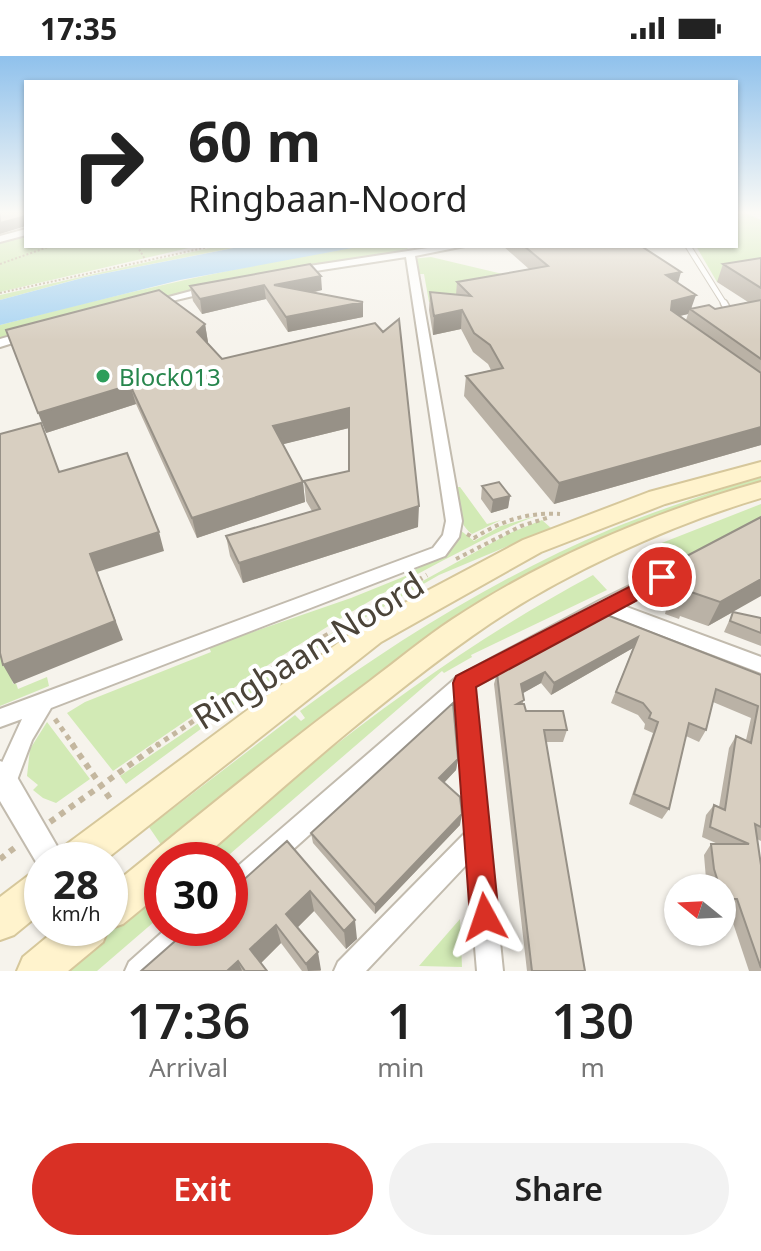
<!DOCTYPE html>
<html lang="en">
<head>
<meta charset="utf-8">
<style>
  body { margin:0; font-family:"Noto Sans",sans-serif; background:#f2f2f2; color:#222; height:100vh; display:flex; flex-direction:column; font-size:30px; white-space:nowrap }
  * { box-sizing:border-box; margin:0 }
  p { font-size:26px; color:#767676 }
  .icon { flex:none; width:44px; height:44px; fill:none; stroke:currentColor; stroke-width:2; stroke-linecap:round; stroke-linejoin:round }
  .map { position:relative; height:915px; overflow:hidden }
  .details { display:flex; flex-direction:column; background:#fff; flex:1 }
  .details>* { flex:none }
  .hud { position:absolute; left:24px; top:24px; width:714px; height:168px; border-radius:0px; box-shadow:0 2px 6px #0004; background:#fff; color:#222; overflow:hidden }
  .needle { width:52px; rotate:288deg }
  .fabs { position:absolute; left:664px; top:818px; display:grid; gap:16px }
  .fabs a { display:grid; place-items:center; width:72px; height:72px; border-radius:50%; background:#fff; box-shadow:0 2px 6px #0004; font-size:40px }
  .speed { position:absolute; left:24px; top:786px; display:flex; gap:16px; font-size:40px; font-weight:700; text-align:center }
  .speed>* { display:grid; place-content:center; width:104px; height:104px; border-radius:50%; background:#fff; box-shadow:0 2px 6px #0004; line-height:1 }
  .speed small { font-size:20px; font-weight:400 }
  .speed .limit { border:12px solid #d22; background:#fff; color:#111 }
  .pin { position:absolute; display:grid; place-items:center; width:68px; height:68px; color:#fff; margin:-34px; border:4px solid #fff; border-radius:50%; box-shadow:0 2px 8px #0007 }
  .me { position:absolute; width:88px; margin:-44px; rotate:355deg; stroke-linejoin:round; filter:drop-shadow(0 0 6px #0008) }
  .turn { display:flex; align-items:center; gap:28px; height:168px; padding:0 32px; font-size:36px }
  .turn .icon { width:104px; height:104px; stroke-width:2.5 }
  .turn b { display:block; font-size:56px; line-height:68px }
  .eta { display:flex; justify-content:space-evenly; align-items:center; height:136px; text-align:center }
  .eta b { font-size:48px; font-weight:600; line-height:56px }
  .primary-button { display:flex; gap:16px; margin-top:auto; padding:16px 32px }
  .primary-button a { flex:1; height:92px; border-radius:48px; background:#d93025; color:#fff; font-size:32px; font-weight:600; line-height:92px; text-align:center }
  .primary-button a+a { background:#f2f2f2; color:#222 }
  .status { display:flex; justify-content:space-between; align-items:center; height:56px; padding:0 40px; background:#fff; direction:ltr }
  .status svg { height:22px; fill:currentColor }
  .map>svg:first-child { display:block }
</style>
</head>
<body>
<div class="status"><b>17:35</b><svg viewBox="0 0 49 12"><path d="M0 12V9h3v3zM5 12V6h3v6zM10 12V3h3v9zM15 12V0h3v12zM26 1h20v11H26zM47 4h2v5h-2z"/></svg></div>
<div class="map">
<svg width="761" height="915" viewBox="0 0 761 915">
  <rect width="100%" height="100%" fill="#f6f3ec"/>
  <path fill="#d2eab5" d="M736 156H744L761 164V219L717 226 696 190H736Z
    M26 179V190H197L0 236V186Z
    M219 190H243L85 221 0 244V239Z
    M365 190H405L408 193 212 229 0 282V269C121 237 242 209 365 190Z
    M431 201 540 227 429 246 424 218H413L411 203Z
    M761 420V431L583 503 164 793 149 771 295 659 301 665 305 662 300 655C397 584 500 520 611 473 660 453 711 437 761 420Z
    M452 431H460L487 468 501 464 472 478C457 467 457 449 452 431Z
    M761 448V467L678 509 654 490Z
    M536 460C503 472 473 489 442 505 326 565 221 641 113 715L67 657 85 646 211 596 209 591 351 542 408 519 439 497 455 470 474 485 501 470Z
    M542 464 551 472 439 519 347 572 232 650 126 728 120 720 348 566 510 477Z
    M593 519 607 534 471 599 472 601 444 617 442 615 223 804H195C321 697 447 597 593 519Z
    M0 569 13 628 16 627 18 633 47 621 49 630 0 650Z
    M47 666 90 723 56 747 43 742 33 734 38 729 27 720 30 693Z
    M162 832V859L97 915H66Z
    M460 863 462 911 419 910Z"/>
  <path fill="#a9d4f2" d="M244 190H363L180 224 0 269V244L86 221Z"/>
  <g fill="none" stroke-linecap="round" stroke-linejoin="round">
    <defs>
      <path id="service-far1" d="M688 190 725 249"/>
      <path id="service" d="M724 247 729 256 724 257"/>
      <path id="minor" d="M26 173V179L0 186V180Z
        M441 190H465L415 200 462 465 459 481 445 500 51 652 32 684 13 735 5 738 0 736V711L22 663 0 671V653L433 492 443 479 446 465 406 201 296 218 291 215 296 212Z
        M210 230 215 233 214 235 151 250 146 247Z
        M28 275 34 279 32 281 0 291V283Z
        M662 514 668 516 671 521 668 526 624 550 761 601V617L608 559 474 631 503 915H477L468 807 366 915H334L338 906 466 776 456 647 239 842 230 845V817L457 621 599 545Z
        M167 872H200L196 881 158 915H125L129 906Z"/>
      <path id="tertiary" d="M0 705 10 709 65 804H42V816L0 745Z"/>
      <path id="secondary" d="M761 406V420L665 448 541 496 381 586 105 804H58L63 791 361 570 523 484 649 436Z
        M761 426V442C666 470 553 522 472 580 376 648 288 727 200 804H162V836L123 868 108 873 103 886 68 915H17L23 901 58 872H110V831C195 762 281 691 370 625 398 604 424 582 453 563 545 502 654 456 761 426Z
        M42 813V856L14 879 0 884V841L29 819Z"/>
    </defs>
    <use href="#service-far1" stroke="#c2bbae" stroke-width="7"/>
    <use href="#service" stroke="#c2bbae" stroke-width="9"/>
    <use href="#minor" stroke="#c2bbae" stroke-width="4"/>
    <use href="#tertiary" stroke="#c2bbae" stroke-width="4"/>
    <use href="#secondary" stroke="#d6c79b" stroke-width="4"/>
    <path stroke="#c4b79f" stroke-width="2" stroke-dasharray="2 2" stroke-linecap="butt" d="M137 190 145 203
      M0 208 51 190
      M0 237 213 190"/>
    <path stroke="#c4b79f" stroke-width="4" stroke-dasharray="4 4" stroke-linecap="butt" d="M467 478 474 482C501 465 527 456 560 458
      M456 503 521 470 550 461"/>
    <path stroke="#c4b79f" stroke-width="5" stroke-dasharray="5 5" stroke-linecap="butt" d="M55 663 74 690
      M156 690 282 606 427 519"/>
    <path stroke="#c4b79f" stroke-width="6" stroke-dasharray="6 6" stroke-linecap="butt" d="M72 688 111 744
      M50 766 159 688
      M0 803 17 790"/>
    <use href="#service-far1" stroke="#fff" stroke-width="5"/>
    <use href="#service" stroke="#fff" stroke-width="6"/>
    <use href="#minor" fill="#fff" fill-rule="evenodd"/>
    <use href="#tertiary" fill="#fff" fill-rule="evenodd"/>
    <use href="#secondary" fill="#fff3cd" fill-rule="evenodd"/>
  </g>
  <path fill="#bab2a6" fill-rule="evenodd" d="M503 190H641L678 227 692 252 715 253 748 246 717 226 723 208 761 202V389L554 448 464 340 466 320 491 314 488 308 473 296 461 273 433 279 429 254 430 236 456 239 457 226 529 213ZM688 258 686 264 680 260Z
    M310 208 322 234 312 237 363 246V261L288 276 266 243 202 258 193 245 190 230Z
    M375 267 418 471 243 527 230 500 226 480 312 455 306 445 304 425 349 415V372L283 388 303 426 305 446 197 482 136 348 46 377 205 268 208 287 222 303Z
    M482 430 510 440 508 452 491 457 481 443Z
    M761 461 733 556 761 562V590L724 576 733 556 708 570 680 560 679 563 665 558 666 554 647 547 657 523 678 511 681 503Z
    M607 559 761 619V785L757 783 761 809V915H749L728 852H722V832H709L706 823 704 799 711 788H718L702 781 706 759 714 749 719 751 729 692 736 680 746 684 751 662 713 646 706 674 699 686 686 680 669 753 662 763 629 748 653 677 644 673 645 668 638 659 611 647 633 592 551 639 541 627 523 637V648L526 655 567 674 563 686H546L585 915H527L494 628 497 617Z
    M458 703 456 714 444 727 460 769 375 858 313 787 311 777Z
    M287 785 357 883 346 893 314 855 297 872 321 915H302L281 887 261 907 267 915H141Z"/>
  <path fill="#979187" d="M26 160V170L0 178V167Z
    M681 216 676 234 666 219Z
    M321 220 322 234 275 244 274 229Z
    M264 229 266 243 202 258 200 243Z
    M696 239 691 253H690L688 258 666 263 672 245Z
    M363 246V261L288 276 286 261Z
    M462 254 461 273 433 279 434 260Z
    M205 268 208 286 201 294 197 276Z
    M130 329 136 348 46 377 38 357Z
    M349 352V372L276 390 273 370Z
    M761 371V389L554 448 559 427Z
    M303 426 305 446 197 482 192 462Z
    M510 440 508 452 491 457 493 444Z
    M419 450 418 471 243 527 239 507Z
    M159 476 164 495 97 516 123 584 14 628 3 609 90 498Z
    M761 523V540L708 570 720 546Z
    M638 581 633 592 551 639 554 627Z
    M545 616 541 627 518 640 521 628Z
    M458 703 456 714 438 733 439 722Z
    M462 758 460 769 375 858V849Z
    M310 835 314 855 291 878 286 858Z
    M355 864 357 883 346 893 344 875Z
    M276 869 281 887 257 911 250 893Z
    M318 896 321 914 308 915 306 908Z
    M238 905 242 915H227Z"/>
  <path fill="#d8cfc1" stroke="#979187" stroke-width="2" d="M0 156H26V160L0 167Z
    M524 190H641L681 216 666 219 696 239 672 245 671 254 761 317V371L559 427 466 320 503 312 490 289 474 277 462 254 434 260 430 236 471 240 457 226 548 210Z
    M761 202V232L723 208Z
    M310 208 321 220 274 229 363 246 286 261 264 229 200 243 190 230Z
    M159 234 205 268 197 276 222 303 375 267 383 276 399 263 419 450 239 507 226 480 320 453 304 425 349 415V352L273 370 303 426 192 462 130 329 38 357 6 274Z
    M761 244V303L690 253 709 249 715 253Z
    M41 367 59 416 127 397 159 476 90 498 115 565 3 609 0 597V378Z
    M499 426 510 440 493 444 482 430Z
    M761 461V523L720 546 691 536 689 539 676 534V530L657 523 686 507 681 503Z
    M733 556 761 562V577L730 565Z
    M607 559 761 619V771L755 768 761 809V912L737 843H723L722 832H720L714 813 711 788H749L710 771 714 749 725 754 736 680 751 687 758 650 716 633 706 674 689 667 669 753 634 738 658 666 649 662 651 657 643 647 616 636 638 581 554 627 545 616 521 628 524 644 517 648H524L526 655H563L567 674H544L585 915H532L497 617Z
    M453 647 458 703 439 722 460 741 462 758 375 849 311 777Z
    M287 785 355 864 344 875 310 835 286 858 318 896 306 908 276 869 250 893 267 915H245L238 905 227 915H141L190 872H230V836Z"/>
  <linearGradient id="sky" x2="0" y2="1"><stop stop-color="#8fc1ec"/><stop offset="0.55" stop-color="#fbfaf6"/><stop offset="1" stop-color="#fbfaf6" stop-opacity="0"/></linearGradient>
  <rect width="761" height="284" fill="url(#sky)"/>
  <path fill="#d93025" stroke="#8d1f18" stroke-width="2" d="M662 514 669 516 672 521 669 527 476 631 499 861 495 871 485 876 475 871 470 861 453 627 456 620Z"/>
  <circle fill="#2e9e5b" stroke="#fff" stroke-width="3" cx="103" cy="320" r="8"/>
  <g text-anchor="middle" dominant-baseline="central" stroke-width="8" stroke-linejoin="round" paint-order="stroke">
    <g font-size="24" fill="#27864d" stroke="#fff" text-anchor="start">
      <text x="119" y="320">Block013</text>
    </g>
    <g font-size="34" fill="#4b4439" stroke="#fff">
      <text transform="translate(308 594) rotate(-32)">Ringbaan-Noord</text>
    </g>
  </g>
</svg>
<div class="fabs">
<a><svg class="needle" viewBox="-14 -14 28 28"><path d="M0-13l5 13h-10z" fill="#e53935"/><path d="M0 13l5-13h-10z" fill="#767676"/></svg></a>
</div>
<div class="speed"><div>28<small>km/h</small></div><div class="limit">30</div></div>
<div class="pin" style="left:662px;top:521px;background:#d93025"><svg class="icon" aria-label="arrive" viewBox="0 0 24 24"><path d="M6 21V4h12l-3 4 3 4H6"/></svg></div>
<svg class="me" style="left:485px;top:861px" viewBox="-20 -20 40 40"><path d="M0-17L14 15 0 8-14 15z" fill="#d93025" stroke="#fff" stroke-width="4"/></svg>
<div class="hud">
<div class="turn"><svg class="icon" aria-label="right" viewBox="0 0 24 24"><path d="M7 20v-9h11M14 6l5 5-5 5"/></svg><div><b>60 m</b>Ringbaan-Noord</div></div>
</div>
</div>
<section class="details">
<div class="eta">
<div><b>17:36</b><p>Arrival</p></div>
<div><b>1</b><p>min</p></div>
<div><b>130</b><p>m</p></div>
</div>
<div class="primary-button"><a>Exit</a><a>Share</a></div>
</section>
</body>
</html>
